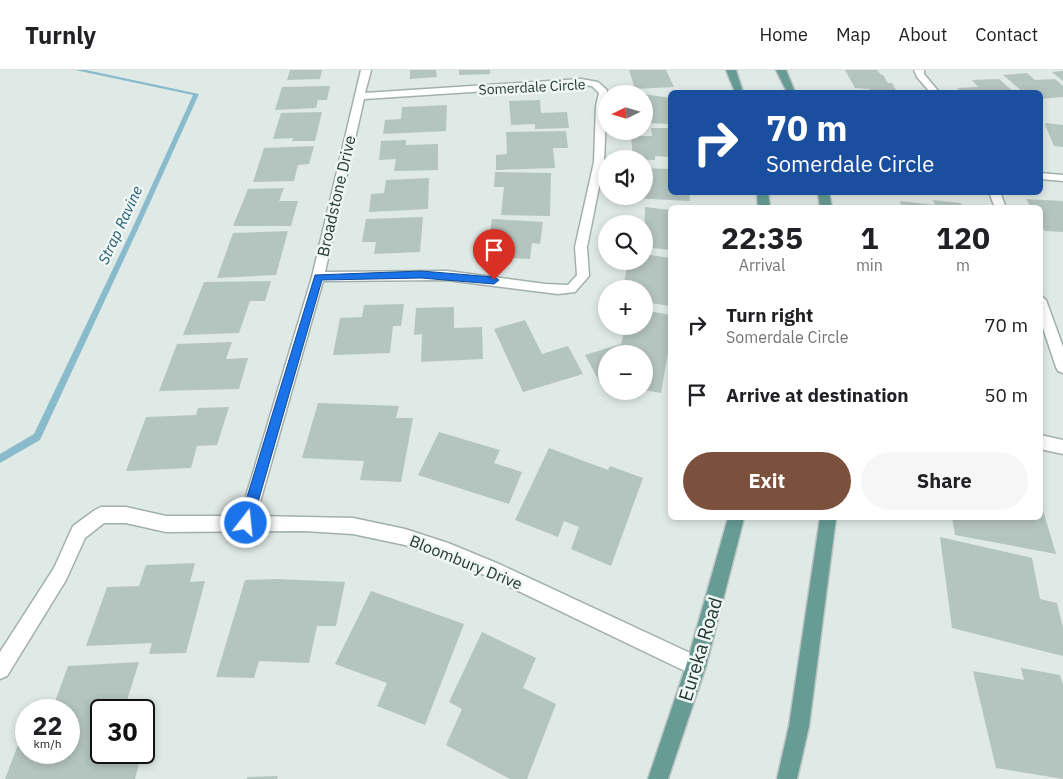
<!DOCTYPE html>
<html lang="en">
<head>
<meta charset="utf-8">
<style>
  body { margin:0; font-family:"IBM Plex Sans",sans-serif; background:#f6f6f6; color:#202124; height:100vh; display:flex; flex-direction:column; font-size:19px; white-space:nowrap }
  * { box-sizing:border-box; margin:0 }
  p { font-size:16px; color:#757577 }
  .icon { flex:none; width:28px; height:28px; fill:none; stroke:currentColor; stroke-width:2; stroke-linecap:round; stroke-linejoin:round }
  .map { position:relative; flex:1; overflow:hidden }
  .details { position:absolute; left:668px; top:135px; width:375px; height:315px; display:flex; flex-direction:column; background:#fff; border-radius:8px; box-shadow:0 2px 8px #0003 }
  .details>* { flex:none }
  .guide { position:absolute; left:668px; top:20px; width:375px; height:105px; border-radius:8px; box-shadow:0 2px 8px #0003; background:#1a4fa0; color:#fff; overflow:hidden }
  .needle { width:32px; rotate:265deg }
  .buttons { position:absolute; left:598px; top:15px; display:grid; gap:10px }
  .buttons a { display:grid; place-items:center; width:55px; height:55px; border-radius:50%; background:#fff; box-shadow:0 2px 8px #0003; font-size:25px }
  .speed { position:absolute; left:15px; top:629px; display:flex; gap:10px; font-size:25px; font-weight:700; text-align:center }
  .speed>* { display:grid; place-content:center; width:65px; height:65px; border-radius:50%; background:#fff; box-shadow:0 2px 8px #0003; line-height:1 }
  .speed small { font-size:12px; font-weight:400 }
  .speed .limit { border:2px solid #111; border-radius:8px; background:#fff; color:#111 }
  .pin { position:absolute; display:grid; place-items:center; width:42px; height:42px; color:#fff; margin:-51px -21px; border-radius:50% 50% 50% 0; rotate:-45deg; box-shadow:0 0 5px #0007 }
  .pin .icon { rotate:45deg }
  .me { position:absolute; width:55px; margin:-28px; rotate:16deg; stroke-linejoin:round; filter:drop-shadow(0 0 4px #0008) }
  .turn { display:flex; align-items:center; gap:18px; height:105px; padding:0 15px; font-size:22px }
  .turn .icon { width:65px; height:65px; stroke-width:2.5 }
  .turn b { display:block; font-size:35px; line-height:42px }
  .eta { display:flex; justify-content:space-evenly; align-items:center; height:85px; text-align:center }
  .eta b { font-size:30px; font-weight:800; line-height:35px }
  .primary-button { display:flex; gap:10px; margin-top:auto; padding:10px 15px }
  .primary-button a { flex:1; height:58px; border-radius:30px; background:#7b513d; color:#fff; font-size:20px; font-weight:800; line-height:58px; text-align:center }
  .primary-button a+a { background:#f6f6f6; color:#202124 }
  ul { padding:0; list-style:none }
  li { display:flex; align-items:center; gap:15px; height:70px; padding:0 15px }
  li div { flex:1 }
  li b { display:block; font-size:19px }
  li em { font-style:normal }
  header { display:flex; align-items:center; gap:30px; box-sizing:border-box; height:70px; padding:0 25px; background:#fff; border-bottom:1px solid #e0e0e0 }
  header strong { font-size:24px }
  nav { display:flex; gap:28px; margin-inline-start:auto; font-size:18px }
  .map>svg:first-child { display:block }
</style>
</head>
<body>
<header>
<strong>Turnly</strong>
<nav><a>Home</a><a>Map</a><a>About</a><a>Contact</a></nav>
</header>
<div class="map">
<svg width="1063" height="709" viewBox="0 0 1063 709">
  <rect width="100%" height="100%" fill="#dfe9e6"/>
  <g fill="none" stroke-linecap="round" stroke-linejoin="round">
    <path fill="#89bbcc" fill-rule="evenodd" d="M75 0H86L199 24 138 159 40 370 0 393V384L34 364 132 159 193 25Z"/>
  </g>
  <path fill="#b4c4bf" d="M290 0H322L320 9 287 10Z
    M410 0H436L437 7 410 9Z
    M459 0H490V4L459 5Z
    M629 0H666L674 17 635 19Z
    M845 0H877L880 4 883 5 888 13H892L897 22H871L869 19 855 18Z
    M1063 1V11L1052 2Z
    M1027 3 1035 10 1055 9 1063 16V27L1040 29V22H1023L1003 5Z
    M999 9 1014 22H961L957 18 978 17 972 10Z
    M330 16 327 30H318L316 38 275 40 282 17Z
    M644 24 670 28V54L644 53Z
    M540 30 541 43 567 42 569 58 535 59V54L511 55 509 31Z
    M447 35 446 61 383 64 385 50 401 49 402 37Z
    M322 42 315 71H292L293 68 273 69 281 43Z
    M1046 53 1063 55V77L1054 76 1045 55Z
    M651 58H670V87L655 86V90L633 89 631 66H652Z
    M566 61 568 78H553L555 98 496 100V85L507 84 506 62Z
    M406 70V75L438 74V100L394 101 396 89 379 90 381 71Z
    M314 76 309 94 298 95 294 111 253 112 264 78Z
    M644 98 670 99V122H689L690 131 632 128V126H644Z
    M495 102 551 103 550 146 501 145 504 117H494Z
    M429 108 428 139 369 142 371 124 384 123 386 110Z
    M284 118 279 131H298L291 156H233L248 119Z
    M1026 129 1063 131V162L1045 161 1040 153V138H1031Z
    M933 130 961 133 962 138H902L900 131 935 135Z
    M645 137 670 140V180L644 177Z
    M423 147 420 182 374 184 376 172H362L366 149Z
    M492 149 543 152 540 174 532 173 530 189 486 187Z
    M288 161 276 205 217 208 233 163Z
    M644 184 670 188V236L644 232V219L623 218 628 191H644Z
    M271 211 265 231H250L239 263 183 265 204 212Z
    M404 234 401 256H393L390 283 333 285 340 248 362 247 364 235Z
    M454 237V258L482 257 483 289 421 292 422 264 414 265 416 238Z
    M644 240 670 245V271L661 323 644 320V284H606V308L599 311 585 285 621 274 624 262 608 259 609 256H644Z
    M525 250 542 284 568 276 583 304 523 322 494 259Z
    M232 272 226 289 248 288 239 319 159 321 177 274Z
    M318 333 399 336 396 348H413L401 412 360 410 364 391 302 388Z
    M229 337 217 375 197 376 191 398 126 401 146 347 196 345 198 338Z
    M439 362 500 380 494 393 522 402 509 434 418 405Z
    M549 378 608 400 610 396 643 408 611 496 571 479 579 457 564 451 558 467 515 450Z
    M1040 440H1043L1056 484 955 465 952 448H1040Z
    M940 467 1032 488 1040 529 1057 533 1063 558V586L952 558Z
    M195 493 190 512 205 511 186 583 149 584 152 573 86 576 107 517 139 516 146 495Z
    M277 509 345 512 336 556H317L309 593 259 591 254 608 216 607 245 510Z
    M371 521 464 554 425 655 377 636 387 613 335 594Z
    M482 562 536 588 523 618 556 634 527 709H510L446 675 462 639 449 632Z
    M139 592 124 640H101V682H142L135 709H5L26 654V682H69V640H52L68 596Z
    M1021 598 1060 605 1063 615V709L996 698 973 601 1024 610Z
    M153 642 144 675V643Z
    M278 706 277 709H247V707Z"/>
  <g fill="none" stroke-linecap="round" stroke-linejoin="round">
    <defs>
      <path id="minor" d="M361 0H371L365 23 581 9 598 12 607 20 604 92 587 177 589 206 575 222 558 224 447 210 323 211 256 446 353 448 405 459 448 473 499 494 703 589 706 596 703 603 696 606 689 603 487 506 446 489 405 475 353 464 304 461 166 462 126 453H104L85 468 66 510 7 606 0 609V582L54 498 73 456 95 440 101 437H126L166 446H240L312 207ZM581 15 592 16 599 23 596 36 594 92 575 177 577 205 568 215 545 214 447 201 325 202 364 29Z
        M914 0H924V4L939 22H930L917 7Z
        M1040 103 1063 105V111L1040 109Z
        M989 122H1000L1006 138H995Z
        M1040 225 1046 230 1063 277V303L1058 301 1056 297 1040 249Z
        M1040 365 1063 370V384L1040 379Z"/>
      <path id="major" d="M726 0H736L743 22H735Z
        M776 0H786L795 22H787Z
        M757 122H768L770 138H758Z
        M818 122H829L832 138H820Z
        M728 448H744L706 596 668 709H648L686 596Z
        M820 448H836L809 656 797 709H777L789 656Z"/>
    </defs>
    <use href="#minor" stroke="#a2b0ad" stroke-width="3"/>
    <use href="#major" stroke="#bcc3c2" stroke-width="3"/>
    <use href="#minor" fill="#fff" fill-rule="evenodd"/>
    <use href="#major" fill="#669c93" fill-rule="evenodd"/>
  </g>
  <path fill="#1a73e8" stroke="#114b97" d="M421 201 494 207 499 210 494 214 421 208 322 210 252 453 250 458 246 459 241 458 239 453 315 205Z"/>
  <g text-anchor="middle" dominant-baseline="central" stroke-width="5" stroke-linejoin="round" paint-order="stroke">
    <g font-size="14" fill="#213834" stroke="#eff6f3">
      <text transform="translate(532 17) rotate(-3)">Somerdale Circle</text>
    </g>
    <g font-size="15" font-style="italic" fill="#1f5b70" stroke="#eff6f3">
      <text transform="translate(120 155) rotate(-65)">Strap Ravine</text>
    </g>
    <g font-size="16" fill="#213834" stroke="#eff6f3">
      <text transform="translate(336 126) rotate(-77)">Broadstone Drive</text>
      <text transform="translate(466 492) rotate(22)">Bloombury Drive</text>
    </g>
    <g font-size="19" fill="#213834" stroke="#eff6f3">
      <text transform="translate(700 579) rotate(-73)">Eureka Road</text>
    </g>
  </g>
</svg>
<div class="buttons">
<a><svg class="needle" viewBox="-14 -14 28 28"><path d="M0-13l5 13h-10z" fill="#e53935"/><path d="M0 13l5-13h-10z" fill="#757577"/></svg></a>
<a><svg class="icon" aria-label="sound" viewBox="0 0 24 24"><path d="M4 9h4l5-4v14l-5-4H4zM17 9q2 3 0 6"/></svg></a>
<a><svg class="icon" aria-label="search" viewBox="0 0 24 24"><circle cx="10" cy="10" r="6"/><path d="M15 15l6 6"/></svg></a>
<a>+</a>
<a>−</a>
</div>
<div class="speed"><div>22<small>km/h</small></div><div class="limit">30</div></div>
<div class="pin" style="left:494px;top:210px;background:#d93025"><svg class="icon" aria-label="arrive" viewBox="0 0 24 24"><path d="M6 21V4h12l-3 4 3 4H6"/></svg></div>
<svg class="me" style="left:246px;top:453px" viewBox="-20 -20 40 40"><circle r="17" fill="#1a73e8" stroke="#fff" stroke-width="3"/><path d="M0-11L8 9 0 5-8 9z" fill="#fff"/></svg>
<div class="guide">
<div class="turn"><svg class="icon" aria-label="right" viewBox="0 0 24 24"><path d="M7 20v-9h11M14 6l5 5-5 5"/></svg><div><b>70 m</b>Somerdale Circle</div></div>
</div>
<section class="details">
<div class="eta">
<div><b>22:35</b><p>Arrival</p></div>
<div><b>1</b><p>min</p></div>
<div><b>120</b><p>m</p></div>
</div>
<ul>
<li><svg class="icon" aria-label="right" viewBox="0 0 24 24"><path d="M7 20v-9h11M14 6l5 5-5 5"/></svg><div><b>Turn right</b><p>Somerdale Circle</p></div><em>70 m</em></li>
<li><svg class="icon" aria-label="arrive" viewBox="0 0 24 24"><path d="M6 21V4h12l-3 4 3 4H6"/></svg><div><b>Arrive at destination</b></div><em>50 m</em></li>
</ul>
<div class="primary-button"><a>Exit</a><a>Share</a></div>
</section>
</div>
</body>
</html>
